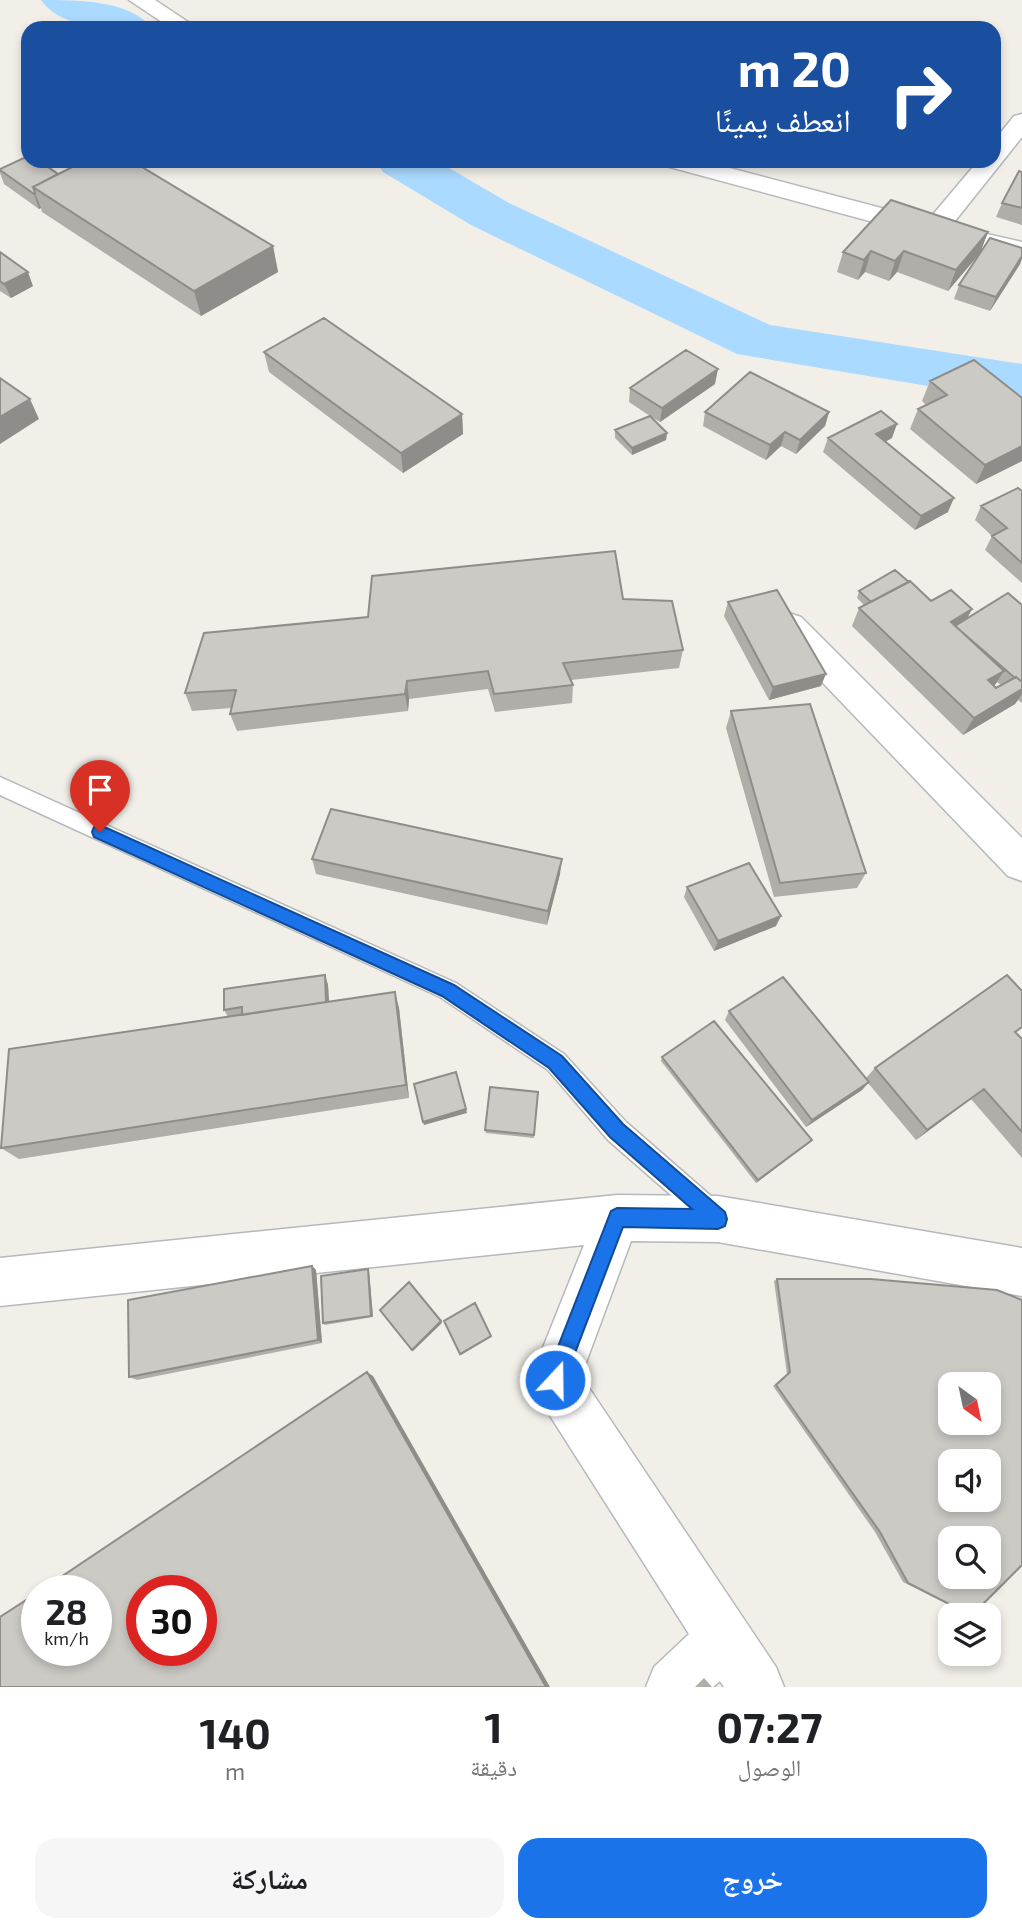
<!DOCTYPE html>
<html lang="ar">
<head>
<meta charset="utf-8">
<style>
  body { margin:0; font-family:"Exo 2","Noto Naskh Arabic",sans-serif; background:#f6f6f6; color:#202124; direction:rtl; height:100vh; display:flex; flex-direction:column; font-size:26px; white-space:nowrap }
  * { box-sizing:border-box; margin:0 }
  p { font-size:23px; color:#757577 }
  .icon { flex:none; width:38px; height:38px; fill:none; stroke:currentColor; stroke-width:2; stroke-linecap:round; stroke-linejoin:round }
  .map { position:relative; height:1687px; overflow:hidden; direction:ltr }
  .details { display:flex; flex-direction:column; background:#fff; flex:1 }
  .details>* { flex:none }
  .hud { position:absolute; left:21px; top:21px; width:980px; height:147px; border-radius:21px; box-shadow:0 4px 10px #0003; direction:rtl; background:#1a4fa0; color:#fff; overflow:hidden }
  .needle { width:46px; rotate:147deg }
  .buttons { position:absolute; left:938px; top:1372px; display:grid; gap:14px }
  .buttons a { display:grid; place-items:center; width:63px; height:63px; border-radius:14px; background:#fff; box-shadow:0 4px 10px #0003; font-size:35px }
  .speed { position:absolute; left:21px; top:1575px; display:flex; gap:14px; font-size:35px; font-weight:700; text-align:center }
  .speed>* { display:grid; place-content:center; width:91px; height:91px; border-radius:50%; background:#fff; box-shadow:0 4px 10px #0003; line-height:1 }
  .speed small { font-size:18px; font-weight:400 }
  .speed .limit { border:10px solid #d22; background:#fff; color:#111 }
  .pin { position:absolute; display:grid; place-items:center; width:60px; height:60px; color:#fff; margin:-72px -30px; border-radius:50% 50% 50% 0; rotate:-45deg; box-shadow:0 0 7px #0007 }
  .pin .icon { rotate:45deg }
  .me { position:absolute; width:77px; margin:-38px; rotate:21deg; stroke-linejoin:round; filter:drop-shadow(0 0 5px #0008) }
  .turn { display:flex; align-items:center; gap:24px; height:147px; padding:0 35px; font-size:32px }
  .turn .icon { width:91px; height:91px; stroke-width:2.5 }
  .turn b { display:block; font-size:49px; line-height:60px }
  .eta { display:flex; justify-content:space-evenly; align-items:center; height:119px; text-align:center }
  .eta b { font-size:42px; font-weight:700; line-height:49px }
  .cta { display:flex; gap:14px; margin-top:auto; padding:14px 35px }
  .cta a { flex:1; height:80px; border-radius:21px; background:#1a73e8; color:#fff; font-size:28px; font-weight:700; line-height:80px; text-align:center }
  .cta a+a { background:#f6f6f6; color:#202124 }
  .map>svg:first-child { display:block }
</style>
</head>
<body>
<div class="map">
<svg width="1022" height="1687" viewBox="0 0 1022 1687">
  <rect width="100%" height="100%" fill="#f1efe8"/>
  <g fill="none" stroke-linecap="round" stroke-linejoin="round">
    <path fill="#aadaff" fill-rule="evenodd" d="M41 0C76 0 130 0 152 28 118 28 63 32 41 0Z
      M376 161H437L509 203 770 325 1022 364V407L994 397 737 354 471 225 383 172Z"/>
    <defs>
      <path id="lane" d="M0 777 456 983 564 1054 626 1122 720 1204 724 1213 720 1222 711 1226 702 1222 608 1140 548 1070 440 997 0 795Z"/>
      <path id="street" d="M1022 114V137L943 236 934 238 925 236 921 230 925 224 978 161H994V141L1014 116Z
        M789 613 801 617 1022 838V881L1008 876 777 635 772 626 777 617Z
        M617 1195 718 1196 1022 1248V1296L718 1242 631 1241 581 1376 776 1667 784 1687H724L720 1681 713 1687H646L654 1667 689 1634 538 1397 530 1380 584 1245 0 1306V1258Z"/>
      <path id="secondary" d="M129 0H155L197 28H171Z
        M663 161H703L938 223 1022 242V258L925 236 666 166Z"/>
    </defs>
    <use href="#lane" stroke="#b5b8bc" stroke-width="3"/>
    <use href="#street" stroke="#b5b8bc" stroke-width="3"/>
    <use href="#secondary" stroke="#b6babf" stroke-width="3"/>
    <use href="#lane" fill="#fff" fill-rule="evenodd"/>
    <use href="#street" fill="#fff" fill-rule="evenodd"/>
    <use href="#secondary" fill="#fff" fill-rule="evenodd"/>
  </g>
  <path fill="#afaea9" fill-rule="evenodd" d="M0 169 58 174 273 246 278 272 201 316 42 212 41 208 39 209 4 184 0 173Z
    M1022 172V225L996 217 1002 203Z
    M988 232 980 253 948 291 897 272 889 281 865 272 858 280 837 272 843 252Z
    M1022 248V260L1020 264 990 311 954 299 959 285Z
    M0 252 33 286 11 298 0 291Z
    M264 352 462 414 463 434 403 473 269 372Z
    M930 381 1022 398V461L976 484 910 429 918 409 926 405 922 401Z
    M715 384 660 422 650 416 667 433 666 440 632 455 615 438V430L650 416 629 402 630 388Z
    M705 412H829L825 426 796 454 781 446 766 460 703 426Z
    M828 438H892L885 442 948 512 915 530 823 452Z
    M1022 491V583L985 550 992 536 975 520 981 506Z
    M859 591 931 601 972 609 967 618 1022 605V703L1018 700 1015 704 963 735 852 626 859 608 864 605 857 598ZM997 682 1001 685 996 688 994 686Z
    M623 599 683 650 679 668 571 680 573 685 572 703 495 712 488 689 409 699 408 711 237 731 230 714 232 708 192 711 185 693Z
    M728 602 821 686 769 700 724 616Z
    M731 711 866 873 857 888 774 897 726 728Z
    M312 859 560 874 547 925 316 874Z
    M687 887 776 926 714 951 684 897Z
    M325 975 328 985 329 1002 399 1008 409 1098 19 1159 1 1148 228 1017 224 1010Z
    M729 1011 866 1078 875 1068 1016 1033 1022 1039V1158L971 1099 916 1140 868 1083 862 1090 806 1127 725 1020Z
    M662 1057 812 1140 756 1183 661 1061Z
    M538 1092 534 1138 486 1133 485 1130Z
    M312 1266 316 1270 322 1343 137 1380 129 1377Z
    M369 1271 373 1317 325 1325 323 1323Z
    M777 1279 953 1606 947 1604 903 1582 875 1532 773 1386 787 1374 774 1281Z
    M704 1678 712 1687H695Z"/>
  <path fill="#8f8d8a" d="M35 193 41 208 39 209 34 194Z
    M988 232 980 253 948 291 956 270Z
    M273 246 278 272 201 316 194 291Z
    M871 251 865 272 858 280 864 260Z
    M904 251 897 272 889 281 895 261Z
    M1022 256 1020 264 990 311 996 297Z
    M28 272 33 286 11 298 4 284Z
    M718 369 715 384 660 422 662 408Z
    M30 399 39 419 0 444V417Z
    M829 412 825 426 796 454 800 440Z
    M462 414 463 434 403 473 401 453Z
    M897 424 892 438 871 449 876 434Z
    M785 432 781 446 766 460 770 445Z
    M667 433 666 440 632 455V448Z
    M1022 446V461L976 484 985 465Z
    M954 498 948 512 915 530 921 516Z
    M972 609 962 628 955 626 951 622Z
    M1004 671 993 688 988 680Z
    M826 674 821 686 769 700 773 687Z
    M407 681 409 699 408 711 405 694Z
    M1022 689V694L1015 704 963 735 974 718Z
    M562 859 560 874 547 925 548 911Z
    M781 916 776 926 714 951 718 941Z
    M325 975 328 985 330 1018 327 1009Z
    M395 992 399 1008 409 1098 406 1085Z
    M869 1082 862 1090 806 1127 812 1120Z
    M984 1089 971 1099 916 1140 927 1130Z
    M466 1109 467 1113 424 1125 423 1122Z
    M812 1140 809 1143 756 1183 758 1180Z
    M312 1266 316 1270 322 1343 318 1340Z
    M368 1269 369 1271 373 1317 371 1316Z
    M441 1321 442 1323 413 1351 412 1350Z
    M491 1336V1337L461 1355 460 1354Z
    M367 1372 373 1376 550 1687H546Z"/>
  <path fill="#cccac5" stroke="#8f8d8a" stroke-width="2" fill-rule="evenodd" d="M28 156V161H39L58 174 33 187 35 193 34 194 0 170V169Z
    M84 161H132L273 246 194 291 33 187Z
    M1019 171 1022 172V208L1002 203Z
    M891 200 988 232 956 270 904 251 895 261 871 251 864 260 843 252Z
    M990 238 1022 248V256L996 297 959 285Z
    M0 252 28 272 4 284 0 281Z
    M324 318 462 414 401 453 264 352Z
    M686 350 718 369 662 408 630 388Z
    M974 360 1022 398V446L985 465 918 409 947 395 930 381Z
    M750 372 829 412 800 440 785 432 770 445 705 412Z
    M0 378 30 399 0 417Z
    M881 411 897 424 876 434 954 498 921 516 828 438Z
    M650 416 667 433 632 448 615 430Z
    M1018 488 1022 491V563L992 536 1007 528 981 506Z
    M615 551 623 599 672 601 683 650 563 663 573 685 494 694 488 671 407 681 405 694 230 714 236 690 185 693 204 633 368 617 372 576Z
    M895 570 909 582 871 602 859 591Z
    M910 581 931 601 951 590 972 609 951 622 1004 671 988 680 996 688 1016 677 1022 682V689L974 718 859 608Z
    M777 590 826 674 773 687 728 602Z
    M1008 593 1022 605V682L1016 677 1015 678 955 626Z
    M810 704 866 873 780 883 731 711Z
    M331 809 562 859 548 911 312 859Z
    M749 863 781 916 718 941 687 887Z
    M325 975 326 1002 242 1015V1007L224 1010V989Z
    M1007 975 1022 991V1027L1015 1032 1022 1039V1132L984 1089 927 1130 875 1068Z
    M783 977 869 1082 812 1120 729 1011Z
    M395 992 406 1085 1 1148 9 1049Z
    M714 1021 812 1140 758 1180 662 1057Z
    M456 1072 466 1109 423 1122 414 1084Z
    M490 1087 538 1092 534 1135 485 1130Z
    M312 1266 318 1340 129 1377 128 1300Z
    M368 1269 371 1316 323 1323 321 1276Z
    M777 1279H871L997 1290 1022 1300V1565L982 1605 953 1606 908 1583 880 1532 776 1385 790 1372ZM950 1384H989V1423H950ZM950 1461H989V1500H950ZM950 1538H989V1577H950Z
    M409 1282 441 1321 412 1350 380 1310Z
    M475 1303 491 1336 460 1354 444 1321Z
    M367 1372 546 1687H0V1617L37 1593V1650H96V1591H40ZM142 1591H201V1650H142Z"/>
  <path fill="#1a73e8" stroke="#114b97" stroke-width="2" d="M100 825 454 985 562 1056 623 1124 725 1212 727 1219 725 1226 718 1229 623 1227 562 1387 555 1390 548 1387 545 1380 611 1211 617 1208 692 1209 610 1137 549 1068 442 996 94 837 92 832 94 827Z"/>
</svg>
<div class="buttons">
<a><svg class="needle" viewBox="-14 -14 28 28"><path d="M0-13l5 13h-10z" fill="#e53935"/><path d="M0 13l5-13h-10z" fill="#757577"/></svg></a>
<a><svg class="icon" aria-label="sound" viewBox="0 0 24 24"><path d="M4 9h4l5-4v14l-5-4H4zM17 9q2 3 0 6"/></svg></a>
<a><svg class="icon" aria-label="search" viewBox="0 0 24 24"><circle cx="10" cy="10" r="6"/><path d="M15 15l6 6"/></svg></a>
<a><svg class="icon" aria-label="layers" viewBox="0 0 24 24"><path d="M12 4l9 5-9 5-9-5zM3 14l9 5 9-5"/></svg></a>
</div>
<div class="speed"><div>28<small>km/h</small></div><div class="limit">30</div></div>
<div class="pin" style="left:100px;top:832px;background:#d93025"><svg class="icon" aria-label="arrive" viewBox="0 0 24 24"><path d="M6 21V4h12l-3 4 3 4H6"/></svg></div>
<svg class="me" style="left:555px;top:1380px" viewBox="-20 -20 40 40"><circle r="17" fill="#1a73e8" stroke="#fff" stroke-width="3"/><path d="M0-11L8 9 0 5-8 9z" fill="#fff"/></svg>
<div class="hud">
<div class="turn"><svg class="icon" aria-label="right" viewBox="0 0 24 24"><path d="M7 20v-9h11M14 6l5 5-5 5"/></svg><div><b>20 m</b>انعطف يمينًا</div></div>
</div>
</div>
<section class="details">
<div class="eta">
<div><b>07:27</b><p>الوصول</p></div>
<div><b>1</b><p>دقيقة</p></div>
<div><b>140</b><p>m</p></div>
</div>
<div class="cta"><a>خروج</a><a>مشاركة</a></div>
</section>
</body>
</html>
